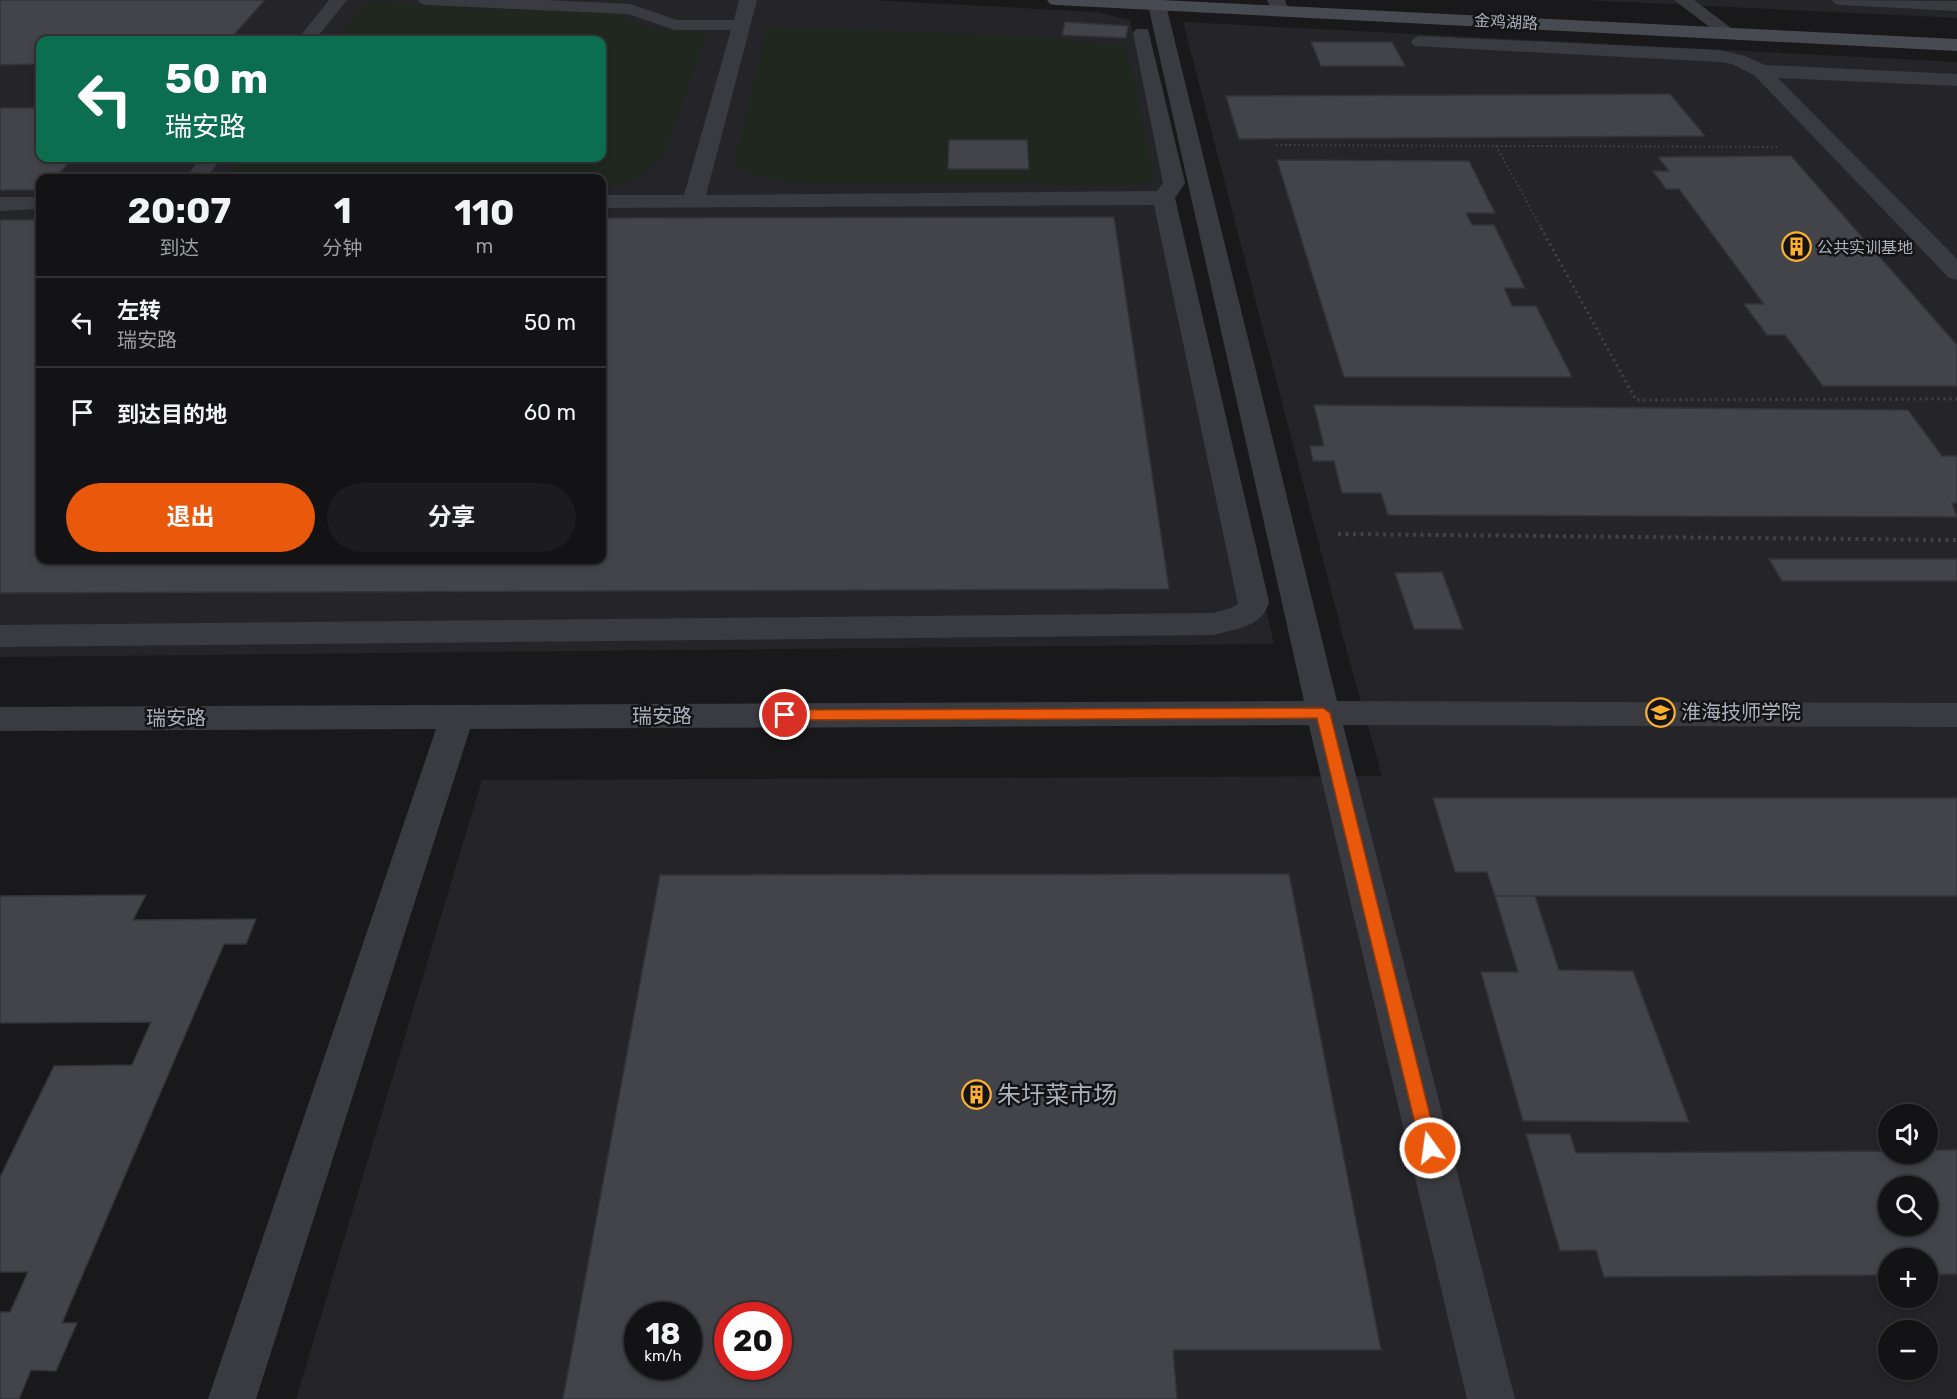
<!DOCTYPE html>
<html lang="zh">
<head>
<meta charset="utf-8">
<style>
  body { margin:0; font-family:Rubik,"Noto Sans SC",sans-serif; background:#1c1c1e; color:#f1f3f6; height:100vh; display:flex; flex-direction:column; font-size:22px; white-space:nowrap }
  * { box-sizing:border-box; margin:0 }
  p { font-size:20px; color:#9d9ea0 }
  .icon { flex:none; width:33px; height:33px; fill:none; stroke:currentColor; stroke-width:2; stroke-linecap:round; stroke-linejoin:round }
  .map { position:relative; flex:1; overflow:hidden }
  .side { position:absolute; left:36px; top:174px; width:570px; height:390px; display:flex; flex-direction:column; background:#131315; border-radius:12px; box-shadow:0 3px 9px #0003,0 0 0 2px #323234 }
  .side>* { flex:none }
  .banner { position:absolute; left:36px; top:36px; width:570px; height:126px; border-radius:12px; box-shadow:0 3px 9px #0003,0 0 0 2px #323234; background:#0b6e4f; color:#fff; overflow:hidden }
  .tools { position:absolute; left:1878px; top:1104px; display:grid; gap:12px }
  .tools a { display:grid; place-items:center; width:60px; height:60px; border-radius:50%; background:#131315; box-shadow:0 3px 9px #0003,0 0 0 2px #323234; font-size:30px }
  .speed { position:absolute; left:624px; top:1302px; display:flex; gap:12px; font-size:30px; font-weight:700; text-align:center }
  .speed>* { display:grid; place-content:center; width:78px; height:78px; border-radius:50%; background:#131315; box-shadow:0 3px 9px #0003,0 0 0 2px #323234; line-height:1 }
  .speed small { font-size:15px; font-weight:400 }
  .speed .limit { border:9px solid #d22; background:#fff; color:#111 }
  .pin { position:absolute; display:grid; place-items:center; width:51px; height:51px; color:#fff; margin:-26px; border:3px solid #fff; border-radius:50%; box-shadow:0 2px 6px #0007 }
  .me { position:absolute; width:66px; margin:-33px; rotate:346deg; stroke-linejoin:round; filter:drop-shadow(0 0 4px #0008) }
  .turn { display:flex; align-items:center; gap:21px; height:126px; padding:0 30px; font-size:27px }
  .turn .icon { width:78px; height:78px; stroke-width:2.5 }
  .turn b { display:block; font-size:42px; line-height:51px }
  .eta { display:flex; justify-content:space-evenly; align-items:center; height:102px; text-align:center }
  .eta b { font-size:36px; font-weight:700; line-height:42px }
  .button { display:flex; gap:12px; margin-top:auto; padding:12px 30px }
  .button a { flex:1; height:69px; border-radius:36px; background:#ea580c; color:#fff; font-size:24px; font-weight:700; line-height:69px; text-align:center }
  .button a+a { background:#1c1c1e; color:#f1f3f6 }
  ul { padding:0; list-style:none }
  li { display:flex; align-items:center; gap:18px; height:90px; padding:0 30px; border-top:2px solid #323234 }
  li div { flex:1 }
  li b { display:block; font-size:22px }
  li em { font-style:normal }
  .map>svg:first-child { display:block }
</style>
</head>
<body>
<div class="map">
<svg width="1957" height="1399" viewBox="0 0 1957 1399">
  <rect width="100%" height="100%" fill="#19191c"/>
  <path fill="#252529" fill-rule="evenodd" d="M0 0H871L1097 12 1130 20 1274 644 0 657ZM40 40H602V158H40ZM40 178H602V560H40Z
    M1584 0H1957V18L1707 6Z
    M1183 22 1957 62V1399H296L482 780 1382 776 1346 648ZM1888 1114H1928V1154H1888ZM1888 1186H1928V1226H1888ZM1888 1258H1928V1298H1888ZM638 1316H688V1366H638ZM728 1316H778V1366H728ZM1888 1330H1928V1370H1888Z"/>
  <path fill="#1f271f" d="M368 1 602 12 654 28 670 31 708 32 665 153 639 178 621 185 602 189V178H227L243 158H602V40H337Z
    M766 26 1048 37 1127 46 1154 174 1149 182 1135 186 805 184C780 182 760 179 738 167L736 155Z"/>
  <path fill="#434449" stroke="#333338" stroke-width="1.5" fill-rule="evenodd" d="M0 0H265L229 40H40V64L0 65Z
    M1065 22 1128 26 1126 38 1062 35Z
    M1311 42H1392L1405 66H1321Z
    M1670 94 1705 136 1239 139 1226 96Z
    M0 108H40V158H74L54 178H40V190H0Z
    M949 140H1027L1029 169H948Z
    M1791 156 1957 345V386H1823L1785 335H1767L1744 304H1764L1679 189H1666L1653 171H1669L1658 157Z
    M1277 160 1469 161 1495 213H1466L1472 225H1494L1525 288H1504L1512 306H1536L1572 377H1344Z
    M1114 217 1169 589 0 593V220H40V560H602V218Z
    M1314 405 1908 410 1942 456H1957V503H1952L1957 517 1388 515 1381 493H1342L1334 461H1313L1310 446H1324Z
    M1769 559H1957V581H1782Z
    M1442 572 1463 629H1414L1395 573Z
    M1433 798H1957V896H1495L1487 872H1455Z
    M1289 874 1381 1350H1173L1177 1399H563L660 875ZM638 1316H688V1366H638ZM728 1316H778V1366H728Z
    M146 895 133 920 256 919 246 944H224L62 1323H77L56 1371 31 1370 19 1399H0V1312H10L28 1272H0V1177L54 1066 132 1065 151 1022 0 1023V896Z
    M1495 896H1535L1559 970 1633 971 1689 1122 1523 1121 1481 972H1518Z
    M1526 1134H1570L1576 1153 1888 1151V1154H1928V1150H1957V1274L1928 1275V1258H1888V1275L1604 1277 1596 1250 1560 1251ZM1888 1186H1928V1226H1888Z"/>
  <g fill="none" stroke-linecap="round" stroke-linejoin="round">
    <path stroke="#404248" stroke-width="2" stroke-dasharray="1.5 3" stroke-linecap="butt" d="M1276 145 1780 147
      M1496 146 1542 229"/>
    <path stroke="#404248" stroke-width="3" stroke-dasharray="2 4" stroke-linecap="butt" d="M1541 228 1636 400 1957 399"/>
    <path stroke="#404248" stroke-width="4" stroke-dasharray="3 4.5" stroke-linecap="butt" d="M1338 534 1957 540"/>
    <path fill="#3a3b41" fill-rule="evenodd" d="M329 0H347L315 40H297Z
      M418 0H546L630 4 677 20H734L739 0H757L706 195 1157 191 1163 183 1133 33 1136 29H1148L1185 183 1175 198 1269 602C1263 627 1235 629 1213 635L0 647V625L1213 613 1231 608 1238 604 1154 205 602 208V195H684L731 30H675L628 14 427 5 421 4Z
      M1267 0H1285L1289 11 1286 15H1274Z
      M1674 0H1694L1739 34 1736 38H1724Z
      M1832 0 1957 1V11L1841 5 1835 4Z
      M1420 36 1719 50 1745 56 1765 65 1957 74V86L1778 78 1957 259V280L1949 278 1754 75 1732 64 1719 62 1414 46 1411 42 1414 38Z
      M201 158H222L206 178H185Z
      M0 197H40V209L0 211Z
      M1323 701 1957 703V727L1343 725 1515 1399H1467L1306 713 1311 704Z"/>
    <path fill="#3a3b41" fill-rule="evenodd" d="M1156 0 1163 1 1166 5 1340 713 1335 722 1323 725 470 729 256 1399H208L436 729 0 731V707L1304 701 1148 5Z"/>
    <path fill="#484a51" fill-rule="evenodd" d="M1047 0H1161L1957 39V51L1056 5 1050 4Z"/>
  </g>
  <path fill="#ea580c" stroke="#983908" stroke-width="1.5" d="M1323 708 1330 713 1438 1148 1436 1153 1430 1156 1423 1153 1421 1148 1317 718 785 720 778 715 785 710Z"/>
  <defs>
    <symbol id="building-ring" viewBox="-11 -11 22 22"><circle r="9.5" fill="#141417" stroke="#fdaf2f" stroke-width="1.5"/><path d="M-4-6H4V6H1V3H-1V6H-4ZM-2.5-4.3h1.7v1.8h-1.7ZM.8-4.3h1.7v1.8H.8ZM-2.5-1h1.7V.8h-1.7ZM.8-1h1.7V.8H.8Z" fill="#fdaf2f"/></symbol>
    <symbol id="school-ring" viewBox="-11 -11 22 22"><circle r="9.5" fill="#141417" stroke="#fdaf2f" stroke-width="1.5"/><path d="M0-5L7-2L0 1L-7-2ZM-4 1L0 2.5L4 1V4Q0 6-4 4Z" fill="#fdaf2f"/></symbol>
  </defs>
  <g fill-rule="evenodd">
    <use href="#building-ring" x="1780" y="230" width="33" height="33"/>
    <use href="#school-ring" x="1644" y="696" width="33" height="33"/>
    <use href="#building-ring" x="960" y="1078" width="33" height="33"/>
  </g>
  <g text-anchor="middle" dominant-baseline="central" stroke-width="5" stroke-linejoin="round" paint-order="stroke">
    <g font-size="16" fill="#abb1bc" stroke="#141417">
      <text transform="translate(1506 22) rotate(3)">金鸡湖路</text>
    </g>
    <g font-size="16" fill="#abb1bc" stroke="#141417" text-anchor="start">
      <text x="1817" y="247">公共实训基地</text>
    </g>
    <g font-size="20" fill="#abb1bc" stroke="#141417" text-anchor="start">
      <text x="1681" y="712">淮海技师学院</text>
    </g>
    <g font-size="20" fill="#abb1bc" stroke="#141417">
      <text x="662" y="716">瑞安路</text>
      <text x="176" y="718">瑞安路</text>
    </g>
    <g font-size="24" fill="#abb1bc" stroke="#141417" text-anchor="start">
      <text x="997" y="1095">朱圩菜市场</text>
    </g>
  </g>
</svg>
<div class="tools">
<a><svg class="icon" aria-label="sound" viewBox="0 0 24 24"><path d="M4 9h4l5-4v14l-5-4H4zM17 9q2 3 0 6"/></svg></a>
<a><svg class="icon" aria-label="search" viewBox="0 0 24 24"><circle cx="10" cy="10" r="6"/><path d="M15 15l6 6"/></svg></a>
<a>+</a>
<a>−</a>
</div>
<div class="speed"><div>18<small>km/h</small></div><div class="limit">20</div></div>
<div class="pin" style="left:785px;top:715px;background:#d93025"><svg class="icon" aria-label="arrive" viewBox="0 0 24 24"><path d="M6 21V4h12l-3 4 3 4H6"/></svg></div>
<svg class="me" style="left:1430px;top:1148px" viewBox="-20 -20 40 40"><circle r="17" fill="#ea580c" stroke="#fff" stroke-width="3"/><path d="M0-11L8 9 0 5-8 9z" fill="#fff"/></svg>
<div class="banner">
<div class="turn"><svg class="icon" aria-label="left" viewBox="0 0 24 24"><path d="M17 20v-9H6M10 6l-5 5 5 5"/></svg><div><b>50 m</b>瑞安路</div></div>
</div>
<section class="side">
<div class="eta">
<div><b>20:07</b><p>到达</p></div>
<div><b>1</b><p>分钟</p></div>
<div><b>110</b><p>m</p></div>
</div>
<ul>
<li><svg class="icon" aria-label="left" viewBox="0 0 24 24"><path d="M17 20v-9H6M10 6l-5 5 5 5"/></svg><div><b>左转</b><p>瑞安路</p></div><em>50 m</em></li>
<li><svg class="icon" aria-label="arrive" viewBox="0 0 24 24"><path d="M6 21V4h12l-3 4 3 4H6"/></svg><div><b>到达目的地</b></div><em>60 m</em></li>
</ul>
<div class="button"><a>退出</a><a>分享</a></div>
</section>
</div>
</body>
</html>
